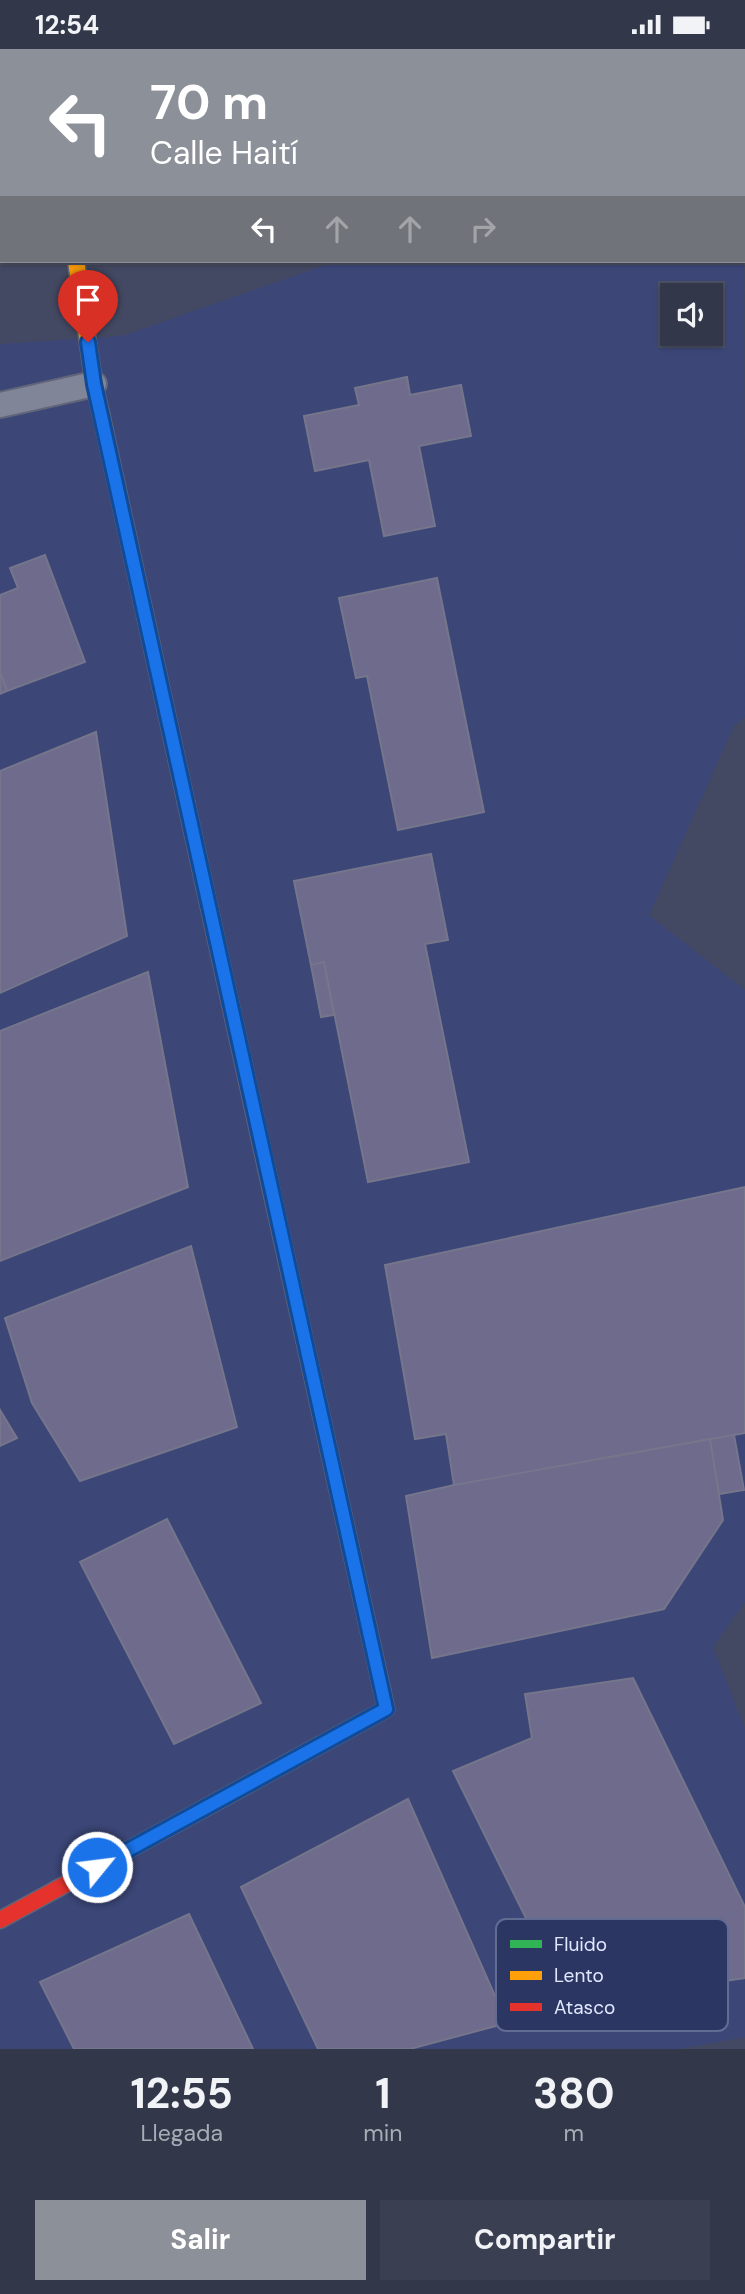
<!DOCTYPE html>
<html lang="es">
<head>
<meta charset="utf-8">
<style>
  body { margin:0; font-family:"DM Sans",sans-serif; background:#3a3f51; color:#f1f3f6; height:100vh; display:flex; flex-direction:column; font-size:26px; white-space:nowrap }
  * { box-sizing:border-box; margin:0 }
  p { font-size:23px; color:#a8acb5 }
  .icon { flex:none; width:38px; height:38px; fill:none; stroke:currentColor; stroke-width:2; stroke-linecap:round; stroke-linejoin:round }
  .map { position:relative; height:2000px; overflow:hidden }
  .sheet { display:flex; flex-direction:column; background:#32374a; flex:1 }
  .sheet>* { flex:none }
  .hud { position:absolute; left:0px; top:0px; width:746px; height:214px; box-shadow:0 2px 5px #0004,0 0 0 2px #4d5162; background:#8c9099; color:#fff; overflow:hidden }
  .controls { position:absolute; left:660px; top:234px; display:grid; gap:14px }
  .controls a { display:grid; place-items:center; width:63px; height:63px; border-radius:0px; background:#32374a; box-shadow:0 2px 5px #0004,0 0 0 2px #4d5162; font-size:35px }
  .pin { position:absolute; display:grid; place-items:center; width:60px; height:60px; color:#fff; margin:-72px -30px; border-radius:50% 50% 50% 0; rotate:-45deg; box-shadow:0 0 7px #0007 }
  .pin .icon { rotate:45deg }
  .me { position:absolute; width:77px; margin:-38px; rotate:61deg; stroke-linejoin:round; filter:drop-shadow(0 0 5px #0008) }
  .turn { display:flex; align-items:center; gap:24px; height:147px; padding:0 35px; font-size:32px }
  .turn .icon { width:91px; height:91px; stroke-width:2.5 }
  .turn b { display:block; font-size:49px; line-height:60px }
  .lanes { display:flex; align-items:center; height:66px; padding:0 35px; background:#0003; justify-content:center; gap:35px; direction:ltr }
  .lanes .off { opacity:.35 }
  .eta { display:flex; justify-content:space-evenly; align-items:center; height:119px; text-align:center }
  .eta b { font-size:42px; font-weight:700; line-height:49px }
  .primary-button { display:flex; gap:14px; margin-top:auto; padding:14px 35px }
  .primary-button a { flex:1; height:80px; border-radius:0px; background:#8c9099; color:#fff; font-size:28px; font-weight:700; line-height:80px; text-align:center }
  .primary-button a+a { background:#3a3f51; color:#f1f3f6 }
  .status { display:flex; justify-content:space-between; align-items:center; height:49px; padding:0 35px; background:#32374a; direction:ltr }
  .status svg { height:19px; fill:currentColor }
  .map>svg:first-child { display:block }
</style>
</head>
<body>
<div class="status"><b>12:54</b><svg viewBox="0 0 49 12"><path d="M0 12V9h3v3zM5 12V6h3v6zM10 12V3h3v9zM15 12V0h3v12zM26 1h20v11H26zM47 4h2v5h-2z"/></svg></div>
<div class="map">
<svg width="745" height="2000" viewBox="0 0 745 2000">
  <rect width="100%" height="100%" fill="#434962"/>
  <path fill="#3c4778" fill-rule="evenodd" d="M744 69 745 668 734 677 649 866 745 941V1553L713 1598 745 1680V1988L680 2000H0V295L122 287 337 212H744ZM672 247H710V285H672Z"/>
  <path fill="#6e6b8c" stroke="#75768b" stroke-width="2" d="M407 328 410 346 461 336 471 387 419 397 435 477 384 487 369 411 315 422 304 367 359 356 355 339Z
    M45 506 85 613 7 642 0 623V546L18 539 10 519Z
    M437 529 484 763 398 781 367 627 356 629 339 549Z
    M0 623 7 642 0 645Z
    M96 683 127 887 0 944V722Z
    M431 805 448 891 425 895 469 1113 368 1133 324 913 311 916 294 832Z
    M324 913 334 966 321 968 311 916Z
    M148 923 188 1138 0 1212V982Z
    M745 1138V1384L454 1436 446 1385 415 1390 385 1216Z
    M191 1197 237 1378 80 1432 32 1354 5 1269Z
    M0 1361 17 1389 0 1397Z
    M734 1386 744 1441 719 1445 710 1390Z
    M710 1390 723 1471 664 1560 432 1609 406 1447 454 1436Z
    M167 1470 261 1654 174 1695 80 1513Z
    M633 1629 745 1858V1929L569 1956 453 1722 532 1689 525 1645Z
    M408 1750 507 1974 410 2000H318L241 1838Z
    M189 1865 253 2000H74L40 1933Z"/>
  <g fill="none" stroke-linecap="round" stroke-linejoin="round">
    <defs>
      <path id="street" d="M0 56 2 58
        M0 356 94 335"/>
      <path id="fast" d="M101 365 186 753
        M267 1122 382 1641"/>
      <path id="slow" d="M76 212 94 335 101 365"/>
      <path id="jam" d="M186 753 267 1122
        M0 1871 386 1660 382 1641"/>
    </defs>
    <use href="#street" stroke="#616579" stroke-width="28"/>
    <use href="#fast" stroke="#616579" stroke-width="19"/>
    <use href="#slow" stroke="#616579" stroke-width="19"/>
    <use href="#jam" stroke="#616579" stroke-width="19"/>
    <use href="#street" stroke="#808598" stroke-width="24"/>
    <use href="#fast" stroke="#30b455" stroke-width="16"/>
    <use href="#slow" stroke="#ff9f0a" stroke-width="16"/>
    <use href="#jam" stroke="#e5322d" stroke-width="16"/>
  </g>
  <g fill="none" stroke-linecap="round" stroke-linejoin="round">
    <defs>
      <path id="route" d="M88 293 94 335 386 1660 97 1818"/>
    </defs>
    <use href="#route" stroke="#114b97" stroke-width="18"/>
    <use href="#route" stroke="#1a73e8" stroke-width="12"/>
  </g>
  <rect x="496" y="1870" width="232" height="112" rx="10" fill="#2c3663" stroke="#626b92" stroke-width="2"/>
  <rect x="510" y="1891" width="32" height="8" fill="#30b455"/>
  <rect x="510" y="1922" width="32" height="9" fill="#ff9f0a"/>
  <rect x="510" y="1954" width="32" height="8" fill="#e5322d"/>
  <g font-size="19" fill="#e1e8fe">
    <text x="554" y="1902">Fluido</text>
    <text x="554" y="1933">Lento</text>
    <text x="554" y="1965">Atasco</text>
  </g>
</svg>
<div class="controls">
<a><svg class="icon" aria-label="sound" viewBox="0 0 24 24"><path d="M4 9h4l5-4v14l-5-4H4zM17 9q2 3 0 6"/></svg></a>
</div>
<div class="pin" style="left:88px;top:293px;background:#d93025"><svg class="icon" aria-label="arrive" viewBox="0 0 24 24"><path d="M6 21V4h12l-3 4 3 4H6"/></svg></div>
<svg class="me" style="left:97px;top:1818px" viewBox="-20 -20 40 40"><circle r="17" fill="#1a73e8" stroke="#fff" stroke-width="3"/><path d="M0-11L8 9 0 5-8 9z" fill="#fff"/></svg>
<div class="hud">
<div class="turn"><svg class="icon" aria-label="left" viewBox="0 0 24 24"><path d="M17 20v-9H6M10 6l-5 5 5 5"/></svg><div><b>70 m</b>Calle Haití</div></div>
<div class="lanes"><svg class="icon" aria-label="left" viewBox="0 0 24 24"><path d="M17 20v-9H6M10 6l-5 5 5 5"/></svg><svg class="icon off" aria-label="ahead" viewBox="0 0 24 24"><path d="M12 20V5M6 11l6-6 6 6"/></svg><svg class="icon off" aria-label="ahead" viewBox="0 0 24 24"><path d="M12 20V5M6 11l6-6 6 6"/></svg><svg class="icon off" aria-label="right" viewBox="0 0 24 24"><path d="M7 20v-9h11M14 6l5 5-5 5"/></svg></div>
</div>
</div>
<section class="sheet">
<div class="eta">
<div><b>12:55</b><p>Llegada</p></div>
<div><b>1</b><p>min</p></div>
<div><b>380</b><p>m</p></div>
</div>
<div class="primary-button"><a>Salir</a><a>Compartir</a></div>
</section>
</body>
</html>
